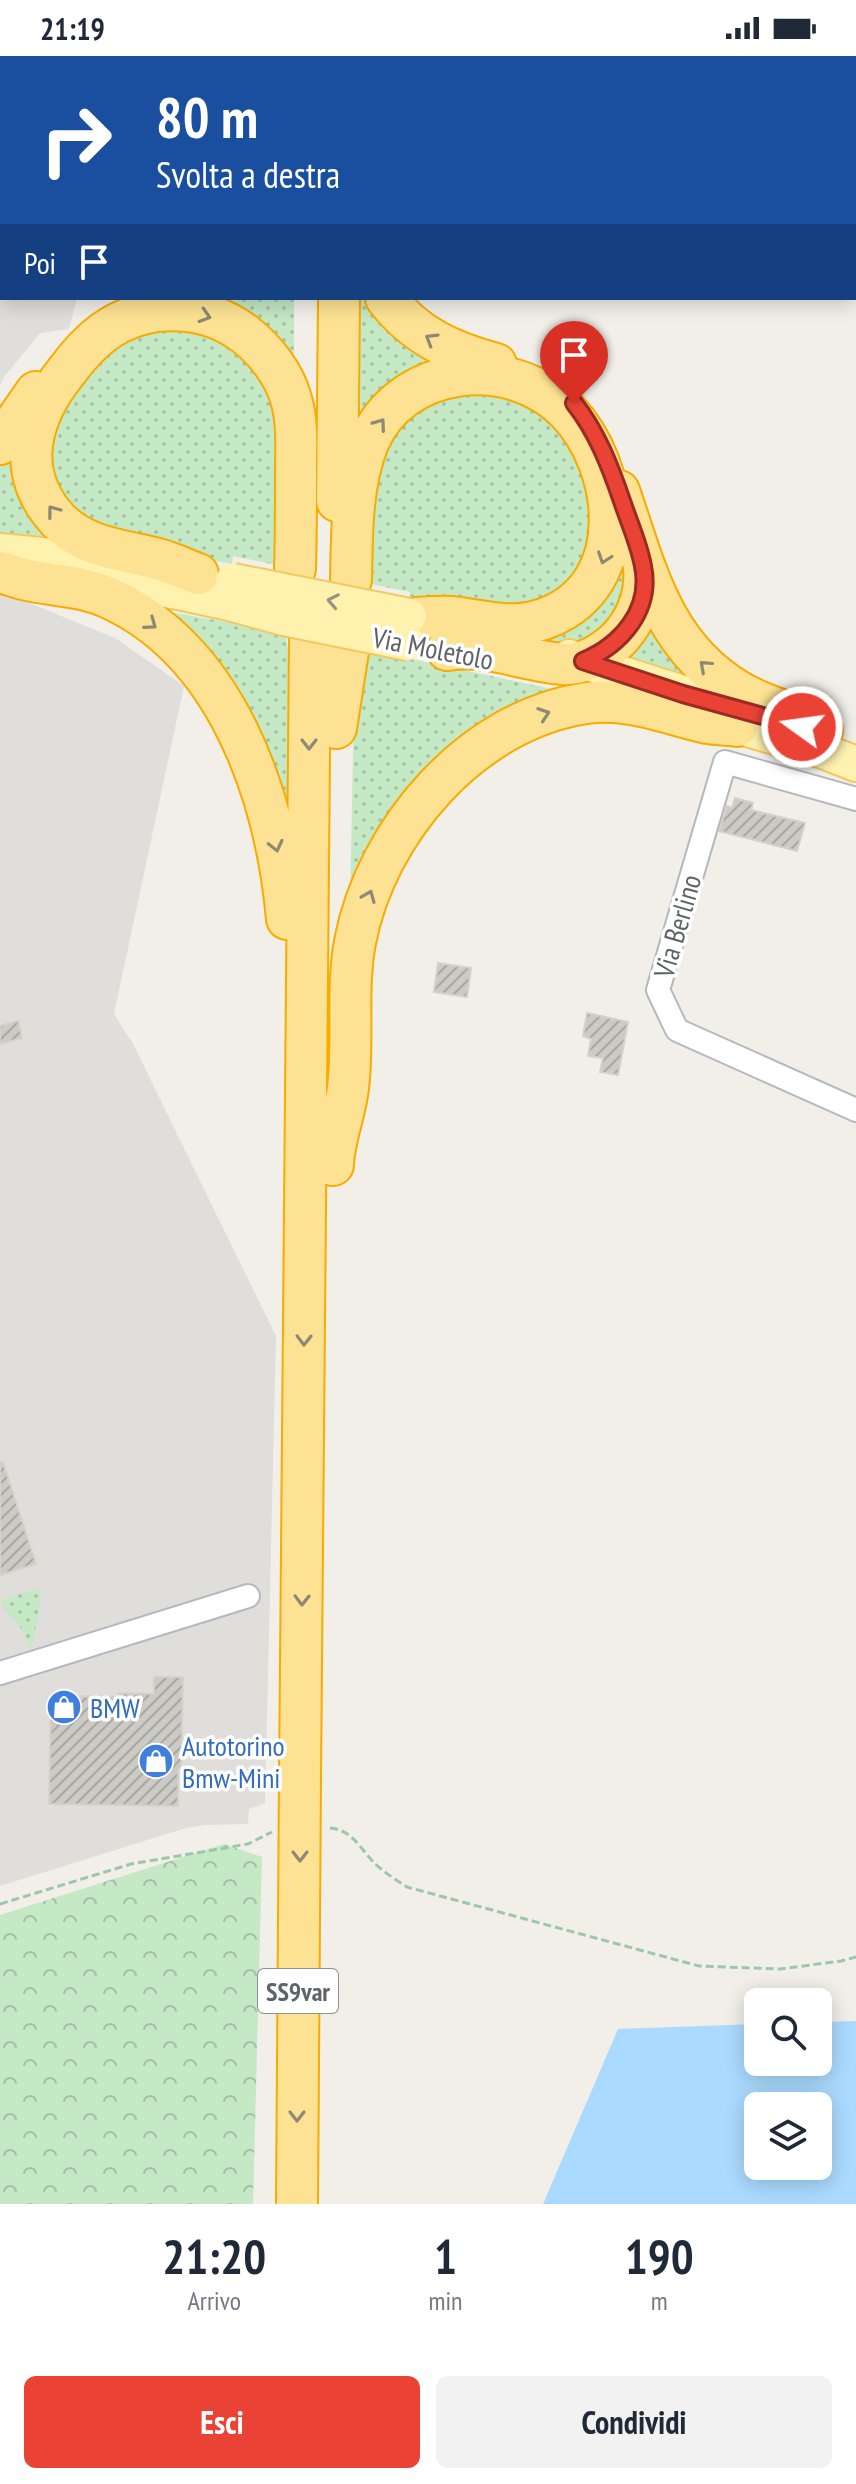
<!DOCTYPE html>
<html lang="it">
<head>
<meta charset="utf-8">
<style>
  body { margin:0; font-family:"PT Sans Narrow",sans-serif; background:#f2f2f3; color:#1f2937; height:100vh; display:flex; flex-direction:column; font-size:30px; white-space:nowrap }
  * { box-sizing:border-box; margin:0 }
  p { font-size:26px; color:#747a83 }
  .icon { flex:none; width:44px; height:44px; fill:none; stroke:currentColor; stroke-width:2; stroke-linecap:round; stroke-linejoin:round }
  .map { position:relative; height:2148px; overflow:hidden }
  .details { display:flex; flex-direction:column; background:#fff; flex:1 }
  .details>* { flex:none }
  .guide { position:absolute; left:0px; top:0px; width:856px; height:244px; box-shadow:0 4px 20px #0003; background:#1a4fa0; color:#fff; overflow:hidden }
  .fabs { position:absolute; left:744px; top:1932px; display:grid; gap:16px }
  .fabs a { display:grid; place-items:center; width:88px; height:88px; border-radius:12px; background:#fff; box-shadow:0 4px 20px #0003; font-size:40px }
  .pin { position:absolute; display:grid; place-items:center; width:68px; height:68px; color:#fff; margin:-82px -34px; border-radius:50% 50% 50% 0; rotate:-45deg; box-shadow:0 0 8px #0007 }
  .pin .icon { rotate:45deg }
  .me { position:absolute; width:88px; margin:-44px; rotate:284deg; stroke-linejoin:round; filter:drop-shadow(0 0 6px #0008) }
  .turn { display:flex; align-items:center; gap:28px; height:168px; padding:0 24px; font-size:36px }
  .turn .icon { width:104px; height:104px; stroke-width:2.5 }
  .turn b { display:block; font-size:56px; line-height:68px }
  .then { display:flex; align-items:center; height:76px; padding:0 24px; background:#0003; gap:16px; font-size:30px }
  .eta { display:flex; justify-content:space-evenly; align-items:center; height:136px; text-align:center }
  .eta b { font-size:48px; font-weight:800; line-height:56px }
  .action { display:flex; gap:16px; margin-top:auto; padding:16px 24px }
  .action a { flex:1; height:92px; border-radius:12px; background:#ea4335; color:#fff; font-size:32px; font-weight:800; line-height:92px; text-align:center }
  .action a+a { background:#f2f2f3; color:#1f2937 }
  .status { display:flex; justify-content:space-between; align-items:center; height:56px; padding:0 40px; background:#fff; direction:ltr }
  .status svg { height:22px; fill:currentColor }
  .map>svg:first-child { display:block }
</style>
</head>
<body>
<div class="status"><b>21:19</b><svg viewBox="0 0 49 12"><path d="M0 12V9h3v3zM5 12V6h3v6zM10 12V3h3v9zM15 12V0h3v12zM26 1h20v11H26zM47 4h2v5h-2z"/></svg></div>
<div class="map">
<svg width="856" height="2148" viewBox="0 0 856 2148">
  <defs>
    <pattern id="grass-dots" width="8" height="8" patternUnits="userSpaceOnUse" patternTransform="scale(2)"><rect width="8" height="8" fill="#c5e8c5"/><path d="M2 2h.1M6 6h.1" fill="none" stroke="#a3c0a4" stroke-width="1.8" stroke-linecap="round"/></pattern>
    <pattern id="forest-crowns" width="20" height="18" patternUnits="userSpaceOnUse" patternTransform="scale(2)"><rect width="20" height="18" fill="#c5e8c5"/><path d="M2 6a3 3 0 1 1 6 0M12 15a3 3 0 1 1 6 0" fill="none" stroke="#a3c0a4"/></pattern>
    <pattern id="building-hatch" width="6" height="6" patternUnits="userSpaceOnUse" patternTransform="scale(2)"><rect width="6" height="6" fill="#cccac5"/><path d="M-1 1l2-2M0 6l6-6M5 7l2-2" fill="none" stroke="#a9a8a4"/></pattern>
  </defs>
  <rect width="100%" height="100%" fill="#f1efe8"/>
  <path fill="#e0deda" d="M0 0H112L111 2H2V242H77L69 273 40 277 4 321 0 330Z
    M0 535 115 582 184 630 114 958 133 988 276 1280 265 1747 249 1753 248 1768 205 1769 186 1772 0 1830Z"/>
  <path fill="url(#grass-dots)" d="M209 242H294V314Z
    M356 242H375L442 302 358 375Z
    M130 272 219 274 277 330 286 511 233 500 232 508 127 488 53 443 49 356Z
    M508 331 583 395 595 502 542 555 410 544V536L361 526 364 432 412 346Z
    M9 390 69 486 0 484V409Z
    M616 494 635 535 582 595 528 582Z
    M154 553 286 577 291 621 293 802Z
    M652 555 719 641 618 608 641 590Z
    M355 591 580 639 533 653 350 851Z
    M40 1532V1549L31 1594 21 1572 5 1554 1 1544Z"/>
  <path fill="url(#forest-crowns)" d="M224 1788 262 1801 253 2148H0V1859Z"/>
  <path fill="#aadaff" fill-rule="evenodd" d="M856 1965V2148H543L618 1973 758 1968V2006H818V1966ZM758 2050H818V2110H758Z"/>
  <path fill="url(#building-hatch)" stroke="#d6d1c6" stroke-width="2" d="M735 742 753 747 751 754 805 767 797 795 719 775 727 750 732 752Z
    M438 907 471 912 467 941 434 936Z
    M587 957 628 966 618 1019 600 1016 603 1002 588 1000 591 983 583 980Z
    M18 965 22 982 0 988V970Z
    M0 1406H3L36 1508 0 1519Z
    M154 1621H183L181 1714H178V1750L49 1748 51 1640 117 1641 118 1637 154 1638Z"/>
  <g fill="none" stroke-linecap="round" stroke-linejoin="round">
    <defs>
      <path id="lane" d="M854 48H856"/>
      <path id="street" d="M848 2V0
        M854 167H856
        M856 743 725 706 658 934 677 974 856 1054
        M0 1617 248 1540"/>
      <path id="primary" d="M0 495 114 506
        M80 521 178 536 233 548
        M569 601 740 655
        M712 658 737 670 823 695 856 708"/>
      <path id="highway" d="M309 0V2
        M342 0 343 2
        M386 242C415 280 451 296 496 308
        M0 388 36 336
        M619 435C646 513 662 590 738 635 756 646 776 652 795 659 804 663 812 670 822 674
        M337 445 339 242
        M0 516C8 518 15 521 23 523 51 530 80 529 107 541 228 595 276 741 287 863
        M198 518C185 513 172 507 158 503 123 494 85 492 58 464 14 416 30 361 66 316 77 301 89 287 104 276 146 246 205 247 246 279 266 295 284 318 291 343 298 366 296 391 296 415 296 448 296 480 295 513
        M351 524C352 479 351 430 368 387 401 308 510 297 567 355 621 411 633 527 549 561 516 575 487 565 453 561 441 560 429 561 417 562
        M447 594C487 587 523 605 563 608 586 610 613 592 626 574 640 555 646 535 644 511
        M336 672 349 589
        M333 1109C334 1082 345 1058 348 1032 354 983 346 934 355 886 376 775 472 663 587 647 628 641 668 658 707 667 717 669 727 668 737 670
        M300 1722 310 582"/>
    </defs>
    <use href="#lane" stroke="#b5b8bc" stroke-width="15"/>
    <use href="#street" stroke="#b5b8bc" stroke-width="26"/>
    <use href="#primary" stroke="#f2c960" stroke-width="38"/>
    <use href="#highway" stroke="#f9ab00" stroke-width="44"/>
    <path stroke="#9cc7a9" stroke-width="3" stroke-dasharray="8 4" stroke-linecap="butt" d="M812 0 822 2
      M520 2 521 0
      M796 2V0
      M330 1772C355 1774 363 1799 380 1812 388 1819 398 1825 407 1831L699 1910 780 1913 841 1905 856 1901
      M0 1848 131 1808 248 1788 272 1776"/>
    <use href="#lane" stroke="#fff" stroke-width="11"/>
    <use href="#street" stroke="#fff" stroke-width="22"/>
    <use href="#primary" stroke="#fff2af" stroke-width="34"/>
    <use href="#highway" stroke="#fde293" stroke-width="40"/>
    <defs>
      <path id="primary-bridge" d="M233 525 409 560
        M233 548 284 562 408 587"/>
      <path id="highway-bridge" d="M297 2148 300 1722"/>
    </defs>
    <use href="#primary-bridge" stroke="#f2c960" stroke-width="38" stroke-linecap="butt"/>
    <use href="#highway-bridge" stroke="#f9ab00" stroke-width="44" stroke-linecap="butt"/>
    <use href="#primary-bridge" stroke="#fff2af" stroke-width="34"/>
    <use href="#highway-bridge" stroke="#fde293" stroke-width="40"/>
  </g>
  <defs><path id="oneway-chevron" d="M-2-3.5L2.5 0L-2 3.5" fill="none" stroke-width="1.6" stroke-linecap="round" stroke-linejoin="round" transform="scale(2)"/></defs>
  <g stroke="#8e8975">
    <use href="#oneway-chevron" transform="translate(205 260) rotate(17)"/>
    <use href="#oneway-chevron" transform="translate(431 283) rotate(-149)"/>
    <use href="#oneway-chevron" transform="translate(380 368) rotate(-54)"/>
    <use href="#oneway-chevron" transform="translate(53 455) rotate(-127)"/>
    <use href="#oneway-chevron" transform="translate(604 502) rotate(109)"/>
    <use href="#oneway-chevron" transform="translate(151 568) rotate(36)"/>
    <use href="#oneway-chevron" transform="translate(705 610) rotate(-138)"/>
    <use href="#oneway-chevron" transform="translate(544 658) rotate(-19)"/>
    <use href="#oneway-chevron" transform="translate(309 688) rotate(90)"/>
    <use href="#oneway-chevron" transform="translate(276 790) rotate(77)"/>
    <use href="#oneway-chevron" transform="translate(369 840) rotate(-68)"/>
    <use href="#oneway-chevron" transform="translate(304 1284) rotate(91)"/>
    <use href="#oneway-chevron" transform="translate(302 1544) rotate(91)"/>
    <use href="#oneway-chevron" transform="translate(300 1800) rotate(90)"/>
    <use href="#oneway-chevron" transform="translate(297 2060) rotate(90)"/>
  </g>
  <use stroke="#979581" href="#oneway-chevron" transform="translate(333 545) rotate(-169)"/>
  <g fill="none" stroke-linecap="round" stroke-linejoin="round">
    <defs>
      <path id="route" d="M574 347C597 376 610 410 622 445 629 466 639 488 643 510 652 554 621 589 583 605L683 638 802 671"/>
    </defs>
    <use href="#route" stroke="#982c22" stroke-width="20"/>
    <use href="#route" stroke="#ea4335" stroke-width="14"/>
  </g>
  <defs>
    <symbol id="shop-disc" viewBox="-11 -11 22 22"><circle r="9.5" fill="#3f7fe0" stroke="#fff"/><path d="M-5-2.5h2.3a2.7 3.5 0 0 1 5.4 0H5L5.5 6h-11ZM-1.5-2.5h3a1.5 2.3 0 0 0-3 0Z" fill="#fff"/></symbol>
  </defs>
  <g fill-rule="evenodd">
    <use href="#shop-disc" x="44" y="1631" width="40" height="40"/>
    <use href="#shop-disc" x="136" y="1685" width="40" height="40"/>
  </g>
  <g text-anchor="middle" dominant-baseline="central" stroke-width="7" stroke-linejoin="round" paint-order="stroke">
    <rect fill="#fff" stroke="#8f9295" stroke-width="2" x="258" y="1913" width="80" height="44" rx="6"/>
    <g font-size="26" font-weight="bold" fill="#5f6368">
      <text x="298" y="1935">SS9var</text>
    </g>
    <g font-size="28" fill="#5f6368" stroke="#fff">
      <text transform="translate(433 592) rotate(11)">Via Moletolo</text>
      <text transform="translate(677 870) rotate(-74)">Via Berlino</text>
    </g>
    <g font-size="28" fill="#366cbe" stroke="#fff" text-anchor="start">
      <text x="90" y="1651">BMW</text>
      <text x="182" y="1689">Autotorino<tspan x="182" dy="32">Bmw-Mini</tspan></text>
    </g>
  </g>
</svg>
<div class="fabs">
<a><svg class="icon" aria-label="search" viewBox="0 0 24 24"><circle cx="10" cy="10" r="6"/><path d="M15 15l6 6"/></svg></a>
<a><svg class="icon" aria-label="layers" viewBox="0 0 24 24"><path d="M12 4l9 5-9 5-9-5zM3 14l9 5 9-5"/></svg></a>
</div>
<div class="pin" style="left:574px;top:347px;background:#d93025"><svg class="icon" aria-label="arrive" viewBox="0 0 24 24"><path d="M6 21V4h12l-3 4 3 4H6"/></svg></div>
<svg class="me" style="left:802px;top:671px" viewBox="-20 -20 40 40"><circle r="17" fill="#ea4335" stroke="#fff" stroke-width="3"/><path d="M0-11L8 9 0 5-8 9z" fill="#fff"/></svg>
<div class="guide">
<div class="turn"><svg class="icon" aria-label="right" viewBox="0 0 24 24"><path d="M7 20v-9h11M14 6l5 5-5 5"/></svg><div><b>80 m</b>Svolta a destra</div></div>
<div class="then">Poi<svg class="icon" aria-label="arrive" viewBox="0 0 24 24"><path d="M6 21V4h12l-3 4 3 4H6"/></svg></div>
</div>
</div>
<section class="details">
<div class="eta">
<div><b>21:20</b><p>Arrivo</p></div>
<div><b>1</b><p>min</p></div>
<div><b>190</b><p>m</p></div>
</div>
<div class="action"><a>Esci</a><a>Condividi</a></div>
</section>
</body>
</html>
